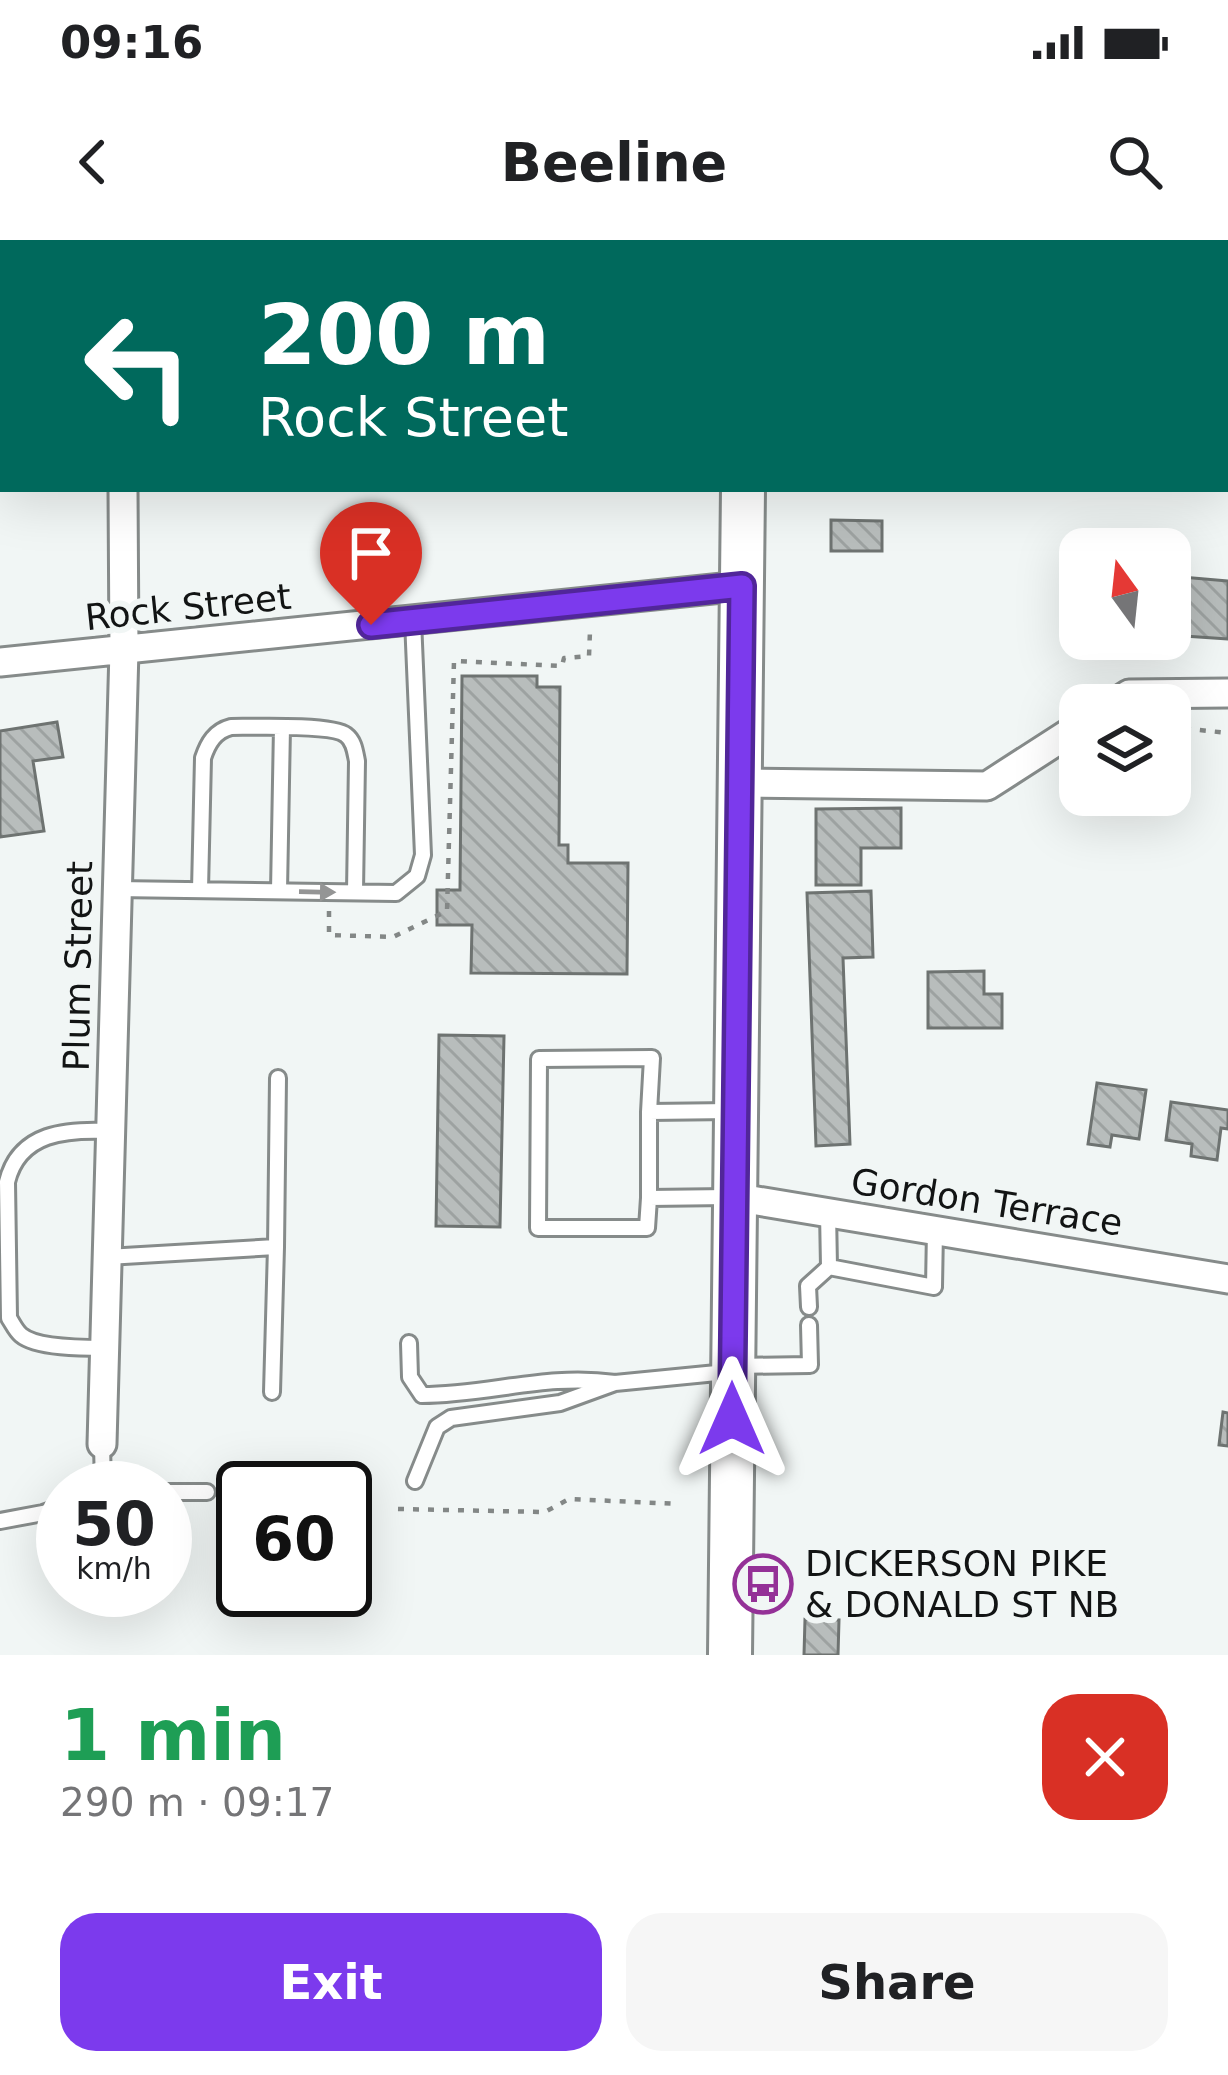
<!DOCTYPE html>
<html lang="en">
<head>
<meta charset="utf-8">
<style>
  body { margin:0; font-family:"DejaVu Sans",sans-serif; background:#f6f6f6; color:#202124; height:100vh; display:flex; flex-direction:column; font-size:45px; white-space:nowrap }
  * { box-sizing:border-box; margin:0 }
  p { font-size:39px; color:#757577 }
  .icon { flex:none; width:66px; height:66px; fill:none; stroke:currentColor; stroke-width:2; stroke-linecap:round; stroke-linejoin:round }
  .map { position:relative; height:1415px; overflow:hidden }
  .panel { display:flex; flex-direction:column; background:#fff; flex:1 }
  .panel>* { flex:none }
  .guide { position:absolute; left:0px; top:0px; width:1230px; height:252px; box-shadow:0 12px 48px #0002; background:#00695c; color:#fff; overflow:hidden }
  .needle { width:78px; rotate:345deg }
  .tools { position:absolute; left:1059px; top:288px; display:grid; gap:24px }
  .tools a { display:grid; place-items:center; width:132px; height:132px; border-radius:24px; background:#fff; box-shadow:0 12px 48px #0002; font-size:60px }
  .speed { position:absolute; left:36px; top:1221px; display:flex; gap:24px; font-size:60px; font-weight:700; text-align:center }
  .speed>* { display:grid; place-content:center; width:156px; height:156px; border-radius:50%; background:#fff; box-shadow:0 12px 48px #0002; line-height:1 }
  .speed small { font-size:30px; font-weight:400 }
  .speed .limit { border:6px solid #111; border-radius:18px; background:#fff; color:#111 }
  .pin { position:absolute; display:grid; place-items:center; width:102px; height:102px; color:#fff; margin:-123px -51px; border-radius:50% 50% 50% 0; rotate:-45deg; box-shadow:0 0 12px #0007 }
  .pin .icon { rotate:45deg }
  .me { position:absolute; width:132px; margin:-66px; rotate:0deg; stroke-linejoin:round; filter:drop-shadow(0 0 9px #0008) }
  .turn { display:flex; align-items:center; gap:42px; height:252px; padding:0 60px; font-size:54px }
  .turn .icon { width:156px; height:156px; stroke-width:2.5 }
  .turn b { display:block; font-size:84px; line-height:102px }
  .round { display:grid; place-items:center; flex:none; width:126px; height:126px; border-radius:36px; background:#f6f6f6 }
  .summary { display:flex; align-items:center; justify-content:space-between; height:204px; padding:0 60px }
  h1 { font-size:72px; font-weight:700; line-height:90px; color:#1e9e55 }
  .primary-button { display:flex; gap:24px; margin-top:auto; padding:24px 60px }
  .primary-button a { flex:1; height:138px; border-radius:36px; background:#7c3aed; color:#fff; font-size:48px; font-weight:700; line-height:138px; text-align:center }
  .primary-button a+a { background:#f6f6f6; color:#202124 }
  .status { display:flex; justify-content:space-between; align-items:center; height:84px; padding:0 60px; background:#fff; direction:ltr }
  .status svg { height:33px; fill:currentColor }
  header { display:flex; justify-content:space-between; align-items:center; height:156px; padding:0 60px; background:#fff; font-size:54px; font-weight:700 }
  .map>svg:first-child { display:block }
</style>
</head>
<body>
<div class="status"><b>09:16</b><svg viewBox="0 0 49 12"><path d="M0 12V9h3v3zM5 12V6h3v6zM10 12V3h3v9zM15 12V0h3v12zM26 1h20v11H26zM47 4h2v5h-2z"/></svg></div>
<header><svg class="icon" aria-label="back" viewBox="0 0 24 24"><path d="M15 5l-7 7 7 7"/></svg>Beeline<svg class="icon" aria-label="search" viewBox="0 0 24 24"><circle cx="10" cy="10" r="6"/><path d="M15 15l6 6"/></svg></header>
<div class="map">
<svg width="1228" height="1415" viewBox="0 0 1228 1415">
  <defs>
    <pattern id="building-back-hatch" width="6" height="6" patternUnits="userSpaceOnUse" patternTransform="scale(3)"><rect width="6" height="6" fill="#b8bdbc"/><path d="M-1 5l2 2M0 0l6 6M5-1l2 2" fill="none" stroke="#9da2a1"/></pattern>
  </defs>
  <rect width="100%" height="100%" fill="#f1f6f5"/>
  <path fill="url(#building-back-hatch)" stroke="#6e7371" stroke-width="3" d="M831 280 882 281V311H831Z
    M1170 336 1228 341V399L1170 395Z
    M462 436H537V447H560L559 605H568V623H628L627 734 471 733 472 685H437V650H460Z
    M57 482 63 517 33 521 44 591 0 597V491Z
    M901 568V608H861V645H816V569Z
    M871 651 873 717 843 718 850 904 816 906 807 653Z
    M984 731V754H1002V788H928V732Z
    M439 795 504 796 500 987 436 986Z
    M1097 843 1146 850 1139 899 1112 895 1110 907 1088 904Z
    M1171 862 1228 870V889L1221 888 1217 920 1191 916 1192 904 1166 900Z
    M1223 1172 1228 1173V1206L1219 1205Z
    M805 1379 839 1380 838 1415H804Z"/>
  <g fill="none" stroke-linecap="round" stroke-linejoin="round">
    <defs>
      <path id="lane" d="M48 3V1
        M116 649 396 653 417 636 423 615 413 380
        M200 650 203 518C208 503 215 491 231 487 251 487 333 484 346 495 354 501 355 511 357 521L355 652
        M279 651 282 487
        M728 957 649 958V872L731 871
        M649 958 647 988H538L539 819 652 818 649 872
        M828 972 829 1027 934 1047 935 990
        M107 1017 276 1007 278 838
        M809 1067 808 1046 829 1027
        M409 1103 410 1137 422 1155C489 1155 547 1133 615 1143
        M104 1108C84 1108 36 1108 21 1095 16 1091 13 1084 9 1078L7 942C19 892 67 889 110 891
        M735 1126 810 1125 809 1085
        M272 1152 276 1007
        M102 1204 103 1248
        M415 1241 437 1187 451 1178 560 1163 615 1143 727 1132
        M165 1252H207
        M0 1281 43 1273 63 1266"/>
      <path id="street" d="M125 3V0
        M0 422 742 346
        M1112 465 1129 454 1228 453
        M739 543 987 546 1080 486
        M733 957 1228 1039
        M102 1204 124 410 123 249"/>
      <path id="primary" d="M746 3V0
        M730 1415 743 249"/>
    </defs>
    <use href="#lane" stroke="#868b8a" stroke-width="20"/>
    <use href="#street" stroke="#868b8a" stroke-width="33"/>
    <use href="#primary" stroke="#868b8a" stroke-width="48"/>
    <path stroke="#838786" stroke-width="4.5" stroke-dasharray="6 9" stroke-linecap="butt" d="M1170 487 1228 493
      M329 671V695L393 697 447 671 454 421 562 426 564 418 589 416 590 391
      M398 1269 545 1272 569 1259 679 1264"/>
    <use href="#lane" stroke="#fff" stroke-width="14"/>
    <use href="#street" stroke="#fff" stroke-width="27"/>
    <use href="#primary" stroke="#fff" stroke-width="42"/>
  </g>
  <defs><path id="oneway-solid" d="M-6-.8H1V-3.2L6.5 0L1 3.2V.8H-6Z" transform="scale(3)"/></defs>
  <use fill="#949595" href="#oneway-solid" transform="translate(317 652) rotate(1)"/>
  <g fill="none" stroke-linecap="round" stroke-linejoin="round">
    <defs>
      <path id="route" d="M371 385 742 346 732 1179"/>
    </defs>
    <use href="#route" stroke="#51269a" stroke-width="30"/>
    <use href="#route" stroke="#7c3aed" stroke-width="21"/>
  </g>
  <defs>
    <symbol id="bus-ring" viewBox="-11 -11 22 22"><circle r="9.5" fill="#f1f6f5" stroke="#943197" stroke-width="1.5"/><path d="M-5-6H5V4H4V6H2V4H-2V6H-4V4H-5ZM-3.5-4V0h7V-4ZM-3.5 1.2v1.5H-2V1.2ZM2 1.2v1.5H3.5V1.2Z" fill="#943197"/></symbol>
  </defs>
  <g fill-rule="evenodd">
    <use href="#bus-ring" x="730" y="1311" width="66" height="66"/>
  </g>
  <g text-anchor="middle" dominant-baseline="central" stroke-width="12" stroke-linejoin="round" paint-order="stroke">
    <g font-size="36" fill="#121414" stroke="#f1f6f5">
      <text transform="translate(188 367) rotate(-6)">Rock Street</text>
      <text transform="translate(78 726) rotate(-89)">Plum Street</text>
      <text transform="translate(987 962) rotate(9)">Gordon Terrace</text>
    </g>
    <g font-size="36" fill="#121414" stroke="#f1f6f5" text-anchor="start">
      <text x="805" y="1323">DICKERSON PIKE<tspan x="805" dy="41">&amp; DONALD ST NB</tspan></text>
    </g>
  </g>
</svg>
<div class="tools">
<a><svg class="needle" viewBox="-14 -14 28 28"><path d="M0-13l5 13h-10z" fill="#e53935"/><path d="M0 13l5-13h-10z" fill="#757577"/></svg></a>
<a><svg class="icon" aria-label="layers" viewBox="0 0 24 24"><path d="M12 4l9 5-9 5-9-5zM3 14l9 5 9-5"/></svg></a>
</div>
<div class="speed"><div>50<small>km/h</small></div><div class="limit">60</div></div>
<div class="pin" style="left:371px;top:385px;background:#d93025"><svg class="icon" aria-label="arrive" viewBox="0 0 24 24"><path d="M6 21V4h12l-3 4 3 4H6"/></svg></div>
<svg class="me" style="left:732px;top:1179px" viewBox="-20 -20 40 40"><path d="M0-17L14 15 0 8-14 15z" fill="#7c3aed" stroke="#fff" stroke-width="4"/></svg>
<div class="guide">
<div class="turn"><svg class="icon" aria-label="left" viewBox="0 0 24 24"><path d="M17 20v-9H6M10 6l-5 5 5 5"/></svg><div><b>200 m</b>Rock Street</div></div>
</div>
</div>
<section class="panel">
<div class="summary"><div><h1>1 min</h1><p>290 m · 09:17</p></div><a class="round" style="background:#d93025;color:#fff"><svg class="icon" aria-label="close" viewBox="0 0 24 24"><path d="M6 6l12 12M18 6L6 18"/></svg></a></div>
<div class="primary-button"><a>Exit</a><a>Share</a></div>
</section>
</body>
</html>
